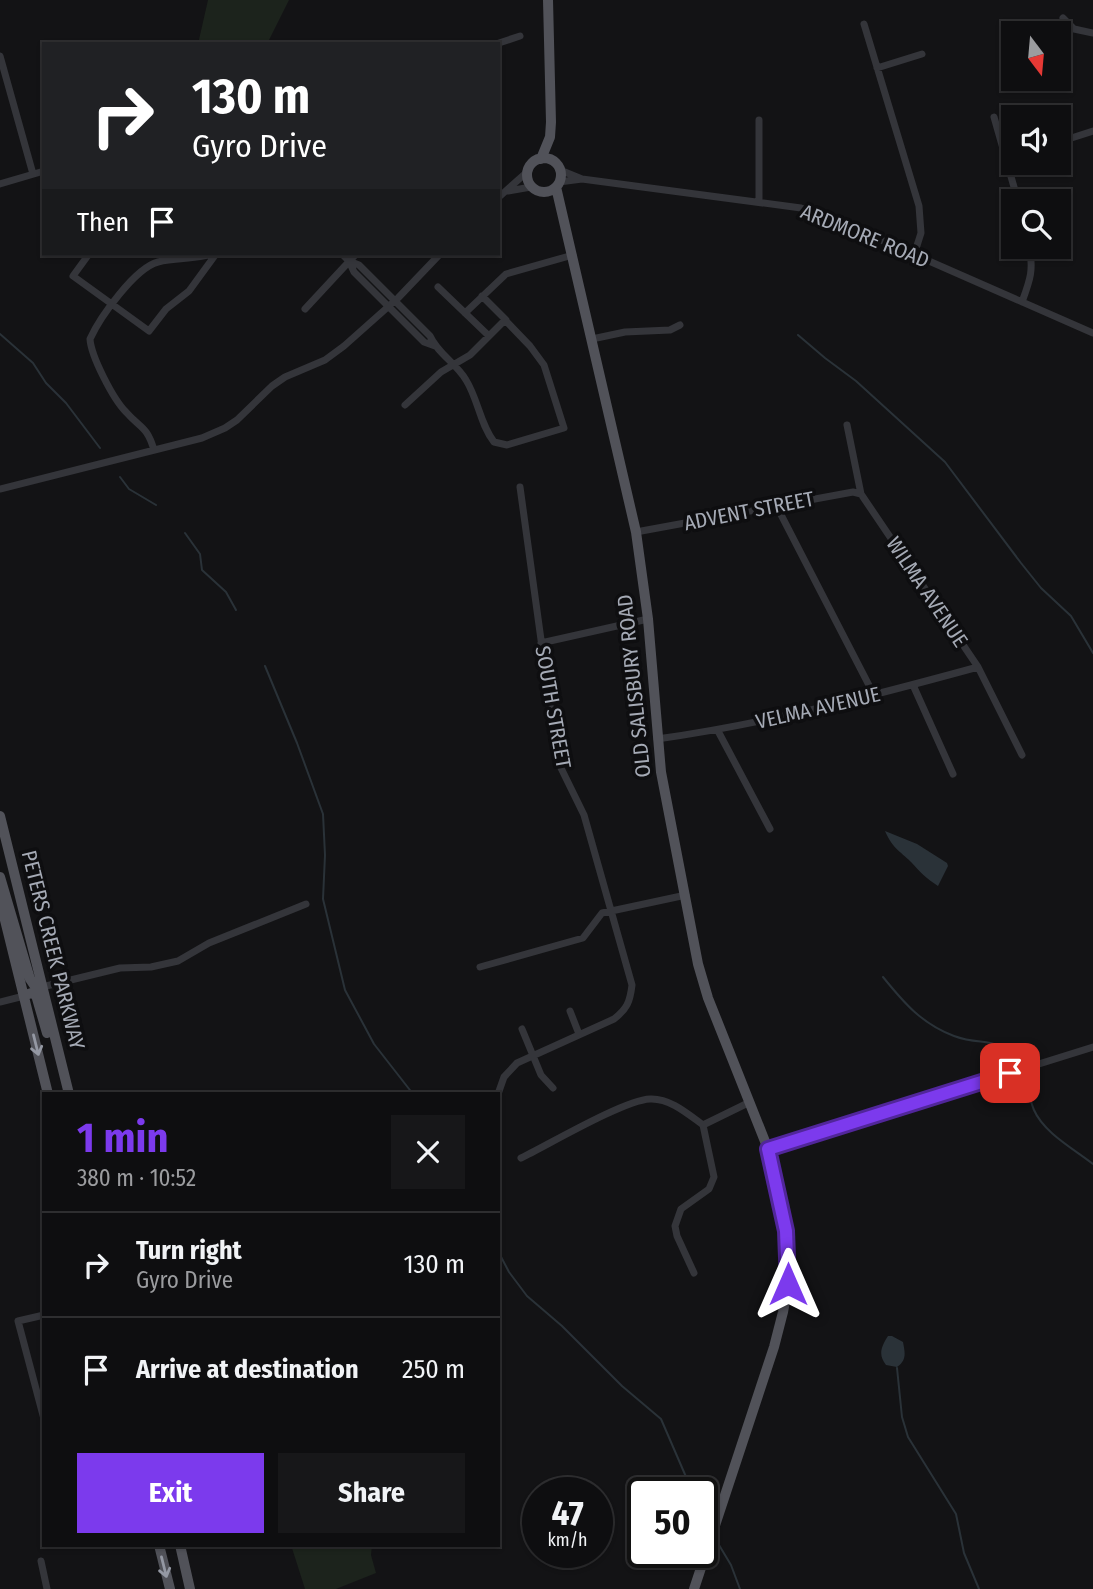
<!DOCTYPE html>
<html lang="en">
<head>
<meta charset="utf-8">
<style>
  body { margin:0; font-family:"Fira Sans Condensed",sans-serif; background:#171719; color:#f1f3f6; height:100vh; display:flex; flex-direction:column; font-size:26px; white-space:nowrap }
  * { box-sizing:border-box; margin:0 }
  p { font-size:23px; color:#9b9c9f }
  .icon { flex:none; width:38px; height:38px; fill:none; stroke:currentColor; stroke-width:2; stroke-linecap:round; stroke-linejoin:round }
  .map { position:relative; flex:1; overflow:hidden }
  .drawer { position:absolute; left:42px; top:1092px; width:458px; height:455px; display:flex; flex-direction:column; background:#0e0e10; border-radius:0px; box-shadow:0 2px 5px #0004,0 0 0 2px #2e2e30 }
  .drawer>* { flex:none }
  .hud { position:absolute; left:42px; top:42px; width:458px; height:214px; border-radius:0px; box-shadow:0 2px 5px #0004,0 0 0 2px #2e2e30; background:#202124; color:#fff; overflow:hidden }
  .needle { width:46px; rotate:164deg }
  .buttons { position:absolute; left:1001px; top:21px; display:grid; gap:14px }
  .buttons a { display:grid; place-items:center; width:70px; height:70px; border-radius:0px; background:#0e0e10; box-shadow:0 2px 5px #0004,0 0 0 2px #2e2e30; font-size:35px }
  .speed { position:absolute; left:522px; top:1477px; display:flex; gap:14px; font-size:35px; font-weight:700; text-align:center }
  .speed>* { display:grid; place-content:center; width:91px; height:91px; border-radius:50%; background:#0e0e10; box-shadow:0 2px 5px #0004,0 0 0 2px #2e2e30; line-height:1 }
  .speed small { font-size:18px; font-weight:400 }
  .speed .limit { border:4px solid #111; border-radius:10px; background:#fff; color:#111 }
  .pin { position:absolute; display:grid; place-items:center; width:60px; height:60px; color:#fff; margin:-30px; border-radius:14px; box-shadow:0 4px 10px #0006 }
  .me { position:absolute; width:77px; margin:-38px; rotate:0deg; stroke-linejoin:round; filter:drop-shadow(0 0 5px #0008) }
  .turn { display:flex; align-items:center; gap:24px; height:147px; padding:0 35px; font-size:32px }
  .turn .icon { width:91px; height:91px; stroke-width:2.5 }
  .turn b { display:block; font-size:49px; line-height:60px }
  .then { display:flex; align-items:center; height:66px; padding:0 35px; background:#0003; gap:14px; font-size:26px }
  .round { display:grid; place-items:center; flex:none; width:74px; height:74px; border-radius:0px; background:#171719 }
  .head { display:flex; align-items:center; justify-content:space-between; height:119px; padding:0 35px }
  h1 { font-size:42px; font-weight:700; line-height:52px; color:#7c3aed }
  .primary-button { display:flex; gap:14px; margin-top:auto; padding:14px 35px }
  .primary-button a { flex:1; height:80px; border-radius:0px; background:#7c3aed; color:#fff; font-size:28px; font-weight:700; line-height:80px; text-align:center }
  .primary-button a+a { background:#171719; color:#f1f3f6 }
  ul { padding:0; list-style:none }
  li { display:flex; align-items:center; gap:21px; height:105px; padding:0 35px; border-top:2px solid #2e2e30 }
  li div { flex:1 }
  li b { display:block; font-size:26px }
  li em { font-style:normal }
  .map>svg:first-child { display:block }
</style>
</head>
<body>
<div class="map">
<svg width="1093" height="1589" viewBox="0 0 1093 1589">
  <rect width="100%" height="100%" fill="#131315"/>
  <path fill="#1c231c" d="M208 0H289L267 44H198Z
    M291 1545H372L371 1555 376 1573 336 1589H305Z"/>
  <path fill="#2a3238" d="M885 831 917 844 947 863 948 866 938 886C927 879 920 872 911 862 899 850 893 849 885 831Z
    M888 1336H892L903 1342C905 1353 907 1360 897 1367L886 1365C878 1355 881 1347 888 1336Z"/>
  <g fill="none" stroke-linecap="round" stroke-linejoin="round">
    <path stroke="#2a3238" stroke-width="2" d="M0 334 33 363 46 383 66 403 100 448
      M798 335 825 358 856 381 945 462 1021 563 1041 588 1071 616 1093 653
      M120 477 129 489 156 505
      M185 533 200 554 202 570 226 592 236 610
      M265 666 297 743 323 814 325 855 323 899 345 990 374 1044 413 1094
      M883 977C904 1003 922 1024 954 1036 986 1048 995 1031 1019 1067
      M1022 1072C1027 1084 1029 1098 1034 1110 1044 1133 1074 1149 1093 1164
      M499 1253 509 1272 527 1296 562 1326 622 1386 661 1419 693 1493
      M897 1368 902 1417 908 1437 956 1514 964 1553 979 1589
      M702 1518 708 1529
      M716 1540 731 1565 740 1589"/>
    <path stroke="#34353a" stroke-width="7" d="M1063 18 1074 29 1093 33
      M864 24 919 206 921 233 914 255
      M496 44 520 36
      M0 56 33 174
      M877 68 922 54
      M994 117 1018 201
      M1059 142 1093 131
      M560 170 582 179 801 208 831 218 1093 333
      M559 182 582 179
      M0 184 44 171
      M508 191 531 187
      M499 197 527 172
      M759 201V120
      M89 254 73 276 149 331 166 309 189 291 216 254
      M342 254 349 261 354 272 424 342 435 346
      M349 261 359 265 430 336C438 354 456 363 466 380 478 399 480 424 494 442L507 445 564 428 544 365 530 346 505 320 470 355 441 372 405 405
      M438 287 489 336
      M482 296 506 320
      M1022 302C1030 280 1034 270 1029 247
      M305 309 356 254
      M465 313 506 274 573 255
      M592 339 625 332 670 330 680 325
      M847 425 861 494 978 667 1022 755
      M154 450C147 426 141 429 126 412 113 399 91 356 90 339 100 317 135 268 158 262 176 257 194 260 212 254
      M0 489 202 438 225 428 237 420 272 386 285 377 325 360 344 346 398 298 440 254
      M776 505 874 695
      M636 532 853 492 861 494
      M541 643 648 619
      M913 685 953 774
      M718 731 770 829
      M657 739C765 724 872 696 978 667
      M480 967 583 938 602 913 686 895
      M42 987 120 968 151 967 178 961 209 943 306 904
      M0 1002 24 996
      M570 1011 579 1034
      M522 1029 541 1075 553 1088
      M498 1094 504 1077 517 1063 614 1019C627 1009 630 1002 632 985L584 815 561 768 557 756 520 487
      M768 1149 1093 1047
      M521 1158C548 1145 624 1100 650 1099 670 1098 688 1114 703 1125L750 1102
      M694 1273 677 1236 675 1226 681 1209 709 1189 714 1177 703 1125
      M44 1315 18 1321 44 1419
      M41 1561 47 1589"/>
    <path stroke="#515259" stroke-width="10" d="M527 175a17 17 0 1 1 34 0a17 17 0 1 1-34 0Z
      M541 159 550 137 551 122 548 0
      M556 187 636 532 648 619 661 772 698 964 708 998 768 1149 780 1200 788 1258V1284L783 1312 774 1347 694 1589
      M0 816 69 1094
      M0 877 30 979 34 985 42 987
      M0 900 48 1094
      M24 996 31 993 36 995 47 1033
      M159 1545 170 1589
      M180 1545 190 1589"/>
  </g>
  <defs><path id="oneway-shaft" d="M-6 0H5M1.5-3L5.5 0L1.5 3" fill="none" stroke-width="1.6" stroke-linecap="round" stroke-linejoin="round" transform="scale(1.75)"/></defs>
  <g stroke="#9498a3">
    <use href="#oneway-shaft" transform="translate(36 1045) rotate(76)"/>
    <use href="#oneway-shaft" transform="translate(164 1567) rotate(76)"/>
  </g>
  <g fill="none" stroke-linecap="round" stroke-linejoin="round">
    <defs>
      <path id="route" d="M788 1284 786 1231 768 1149 1010 1073"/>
    </defs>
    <use href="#route" stroke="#51269a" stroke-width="18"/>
    <use href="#route" stroke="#7c3aed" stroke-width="12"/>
  </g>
  <g text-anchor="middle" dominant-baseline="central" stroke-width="7" stroke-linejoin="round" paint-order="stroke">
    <g font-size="21" fill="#a5aab5" stroke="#0e0e10">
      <text transform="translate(865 236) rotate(22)">ARDMORE ROAD</text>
      <text transform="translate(749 511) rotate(-11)">ADVENT STREET</text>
      <text transform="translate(927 592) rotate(56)">WILMA AVENUE</text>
      <text transform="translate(634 686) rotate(-96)">OLD SALISBURY ROAD</text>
      <text transform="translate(553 707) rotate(80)">SOUTH STREET</text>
      <text transform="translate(818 708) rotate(-13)">VELMA AVENUE</text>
      <text transform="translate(53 950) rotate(76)">PETERS CREEK PARKWAY</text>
    </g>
  </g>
</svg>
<div class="buttons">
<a><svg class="needle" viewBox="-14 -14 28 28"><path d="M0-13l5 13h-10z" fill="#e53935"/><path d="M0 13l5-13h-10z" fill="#9b9c9f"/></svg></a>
<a><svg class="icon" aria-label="sound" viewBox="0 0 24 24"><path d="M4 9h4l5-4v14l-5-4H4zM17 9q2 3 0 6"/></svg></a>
<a><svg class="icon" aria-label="search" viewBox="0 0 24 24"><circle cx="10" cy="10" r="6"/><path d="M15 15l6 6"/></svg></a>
</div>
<div class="speed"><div>47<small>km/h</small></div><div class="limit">50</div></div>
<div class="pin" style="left:1010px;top:1073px;background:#d93025"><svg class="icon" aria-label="arrive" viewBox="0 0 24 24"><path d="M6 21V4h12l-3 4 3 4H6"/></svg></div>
<svg class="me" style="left:788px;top:1284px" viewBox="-20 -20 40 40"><path d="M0-17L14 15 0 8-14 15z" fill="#7c3aed" stroke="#fff" stroke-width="4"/></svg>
<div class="hud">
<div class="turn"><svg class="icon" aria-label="right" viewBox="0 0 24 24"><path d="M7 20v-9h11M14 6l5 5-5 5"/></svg><div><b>130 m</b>Gyro Drive</div></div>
<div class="then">Then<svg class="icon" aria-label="arrive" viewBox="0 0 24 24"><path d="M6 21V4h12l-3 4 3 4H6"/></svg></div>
</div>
<section class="drawer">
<div class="head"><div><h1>1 min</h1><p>380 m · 10:52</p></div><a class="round"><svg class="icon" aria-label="close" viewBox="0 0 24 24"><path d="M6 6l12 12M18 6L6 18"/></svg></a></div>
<ul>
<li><svg class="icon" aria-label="right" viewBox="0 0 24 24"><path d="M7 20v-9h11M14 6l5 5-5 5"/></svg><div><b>Turn right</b><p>Gyro Drive</p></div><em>130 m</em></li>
<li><svg class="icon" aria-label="arrive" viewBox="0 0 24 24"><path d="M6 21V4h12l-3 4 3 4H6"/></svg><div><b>Arrive at destination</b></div><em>250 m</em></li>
</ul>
<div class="primary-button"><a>Exit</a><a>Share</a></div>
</section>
</div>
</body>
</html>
